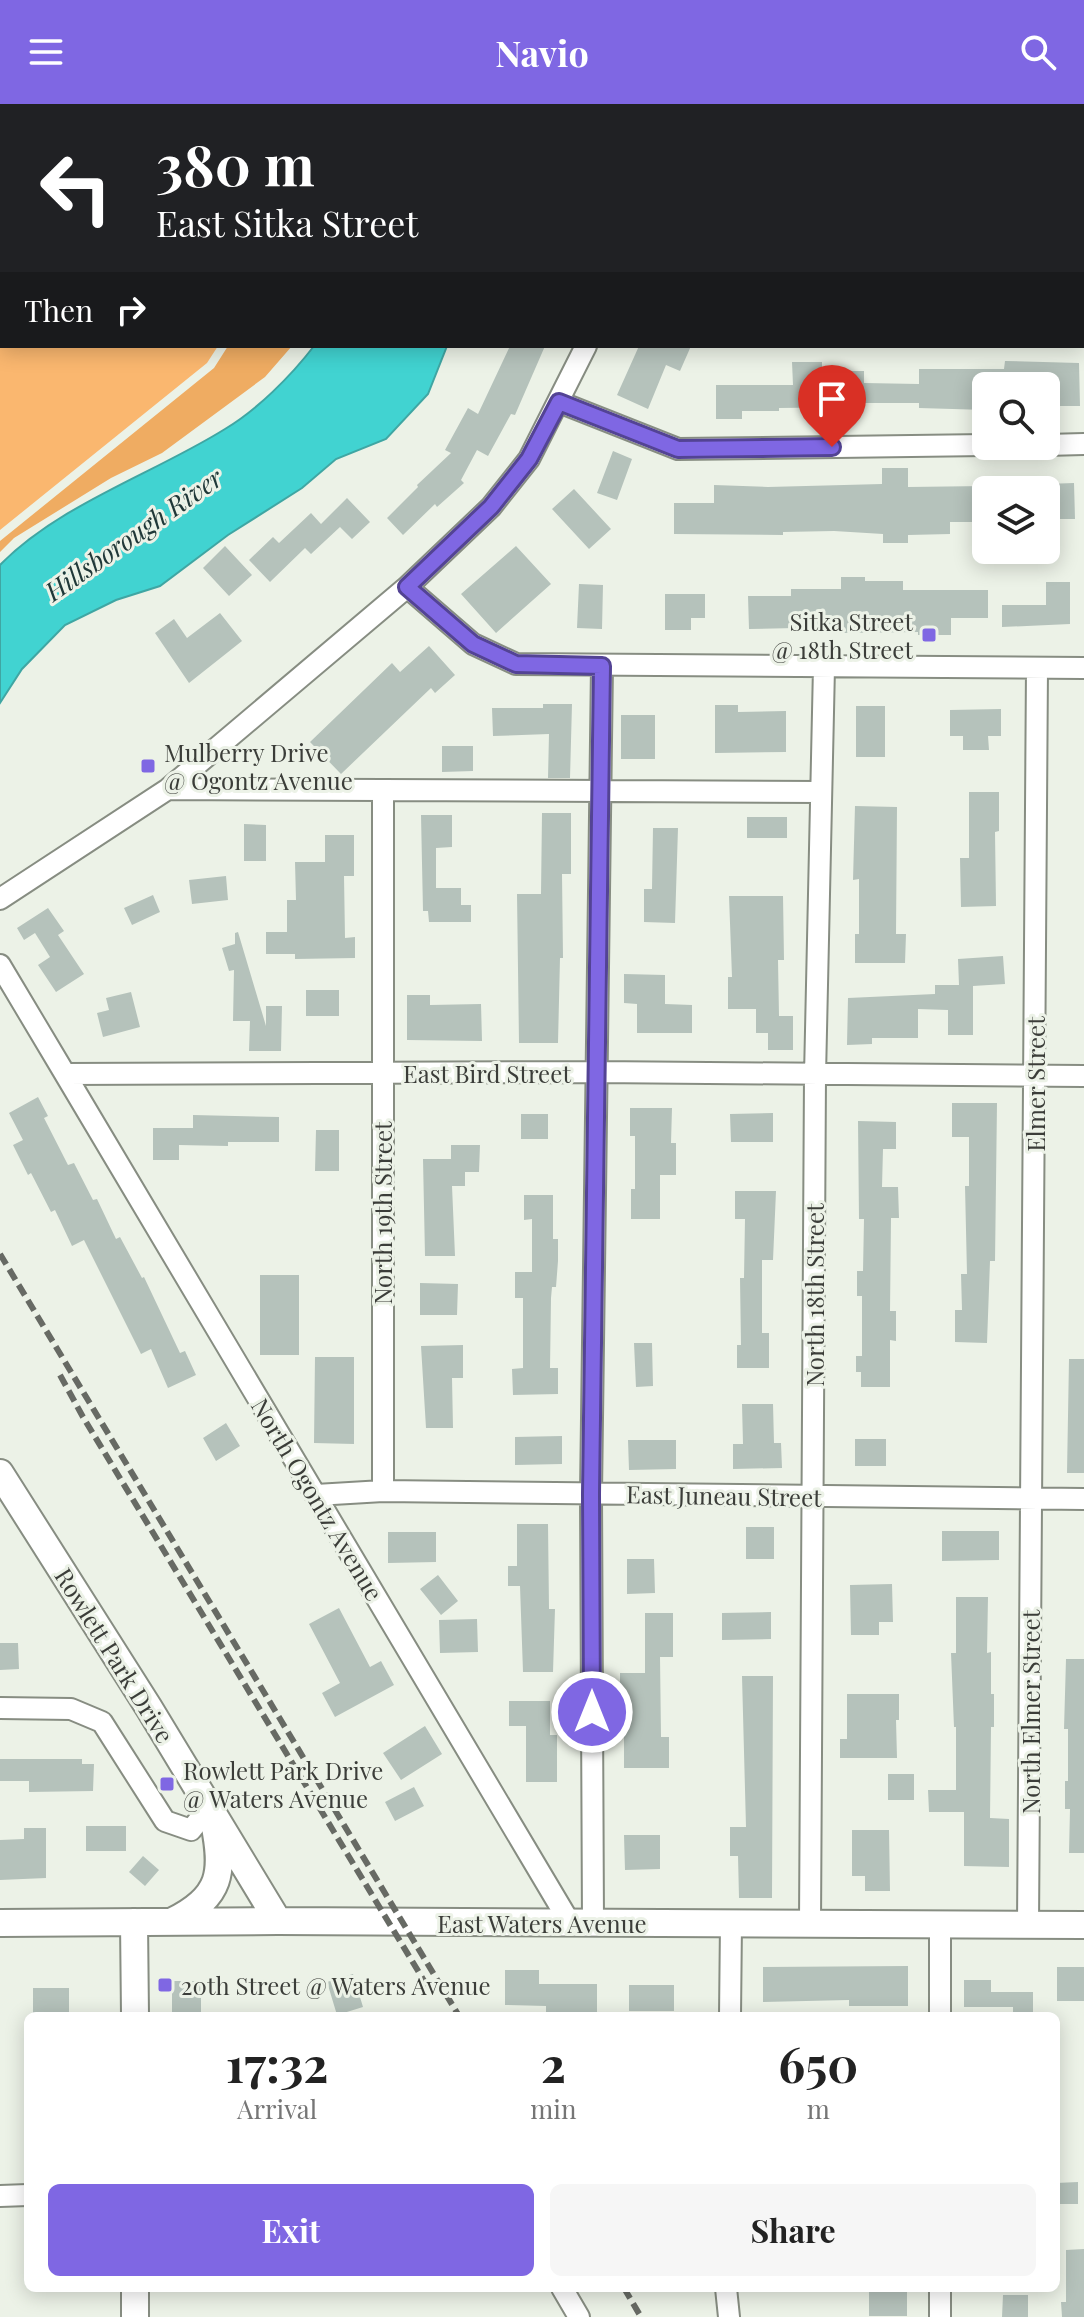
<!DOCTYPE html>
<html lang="en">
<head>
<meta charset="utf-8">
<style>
  body { margin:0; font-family:"Playfair Display",serif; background:#f6f6f6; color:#222; height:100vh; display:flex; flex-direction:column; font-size:30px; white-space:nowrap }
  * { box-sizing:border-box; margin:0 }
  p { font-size:26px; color:#767676 }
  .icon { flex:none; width:44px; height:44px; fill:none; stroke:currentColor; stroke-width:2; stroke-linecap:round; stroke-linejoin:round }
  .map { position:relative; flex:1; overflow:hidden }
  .panel { position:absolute; left:24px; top:1908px; width:1036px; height:280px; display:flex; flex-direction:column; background:#fff; border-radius:12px; box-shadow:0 4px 20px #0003 }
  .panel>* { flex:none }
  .top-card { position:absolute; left:0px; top:0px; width:1084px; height:244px; box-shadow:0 4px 20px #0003; background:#202124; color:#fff; overflow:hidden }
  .tools { position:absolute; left:972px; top:268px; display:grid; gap:16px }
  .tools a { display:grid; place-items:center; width:88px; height:88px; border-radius:12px; background:#fff; box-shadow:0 4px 20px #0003; font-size:40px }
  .pin { position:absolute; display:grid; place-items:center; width:68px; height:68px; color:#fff; margin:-82px -34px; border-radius:50% 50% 50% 0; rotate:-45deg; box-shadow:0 0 8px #0007 }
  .pin .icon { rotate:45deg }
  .me { position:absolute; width:88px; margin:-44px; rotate:0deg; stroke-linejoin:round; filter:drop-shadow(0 0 6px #0008) }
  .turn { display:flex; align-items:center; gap:28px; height:168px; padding:0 24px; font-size:36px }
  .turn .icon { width:104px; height:104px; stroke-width:2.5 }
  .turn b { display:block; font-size:56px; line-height:68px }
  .then { display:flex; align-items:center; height:76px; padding:0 24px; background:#0003; gap:16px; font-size:30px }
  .eta { display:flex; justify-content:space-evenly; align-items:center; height:136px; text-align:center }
  .eta b { font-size:48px; font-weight:700; line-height:56px }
  .primary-button { display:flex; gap:16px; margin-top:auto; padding:16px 24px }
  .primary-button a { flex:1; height:92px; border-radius:12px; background:#7f67e3; color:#fff; font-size:32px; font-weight:700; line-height:92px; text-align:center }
  .primary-button a+a { background:#f6f6f6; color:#222 }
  header { display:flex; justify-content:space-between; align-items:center; height:104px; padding:0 24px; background:#7f67e3; color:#fff; font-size:36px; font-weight:700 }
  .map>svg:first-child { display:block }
</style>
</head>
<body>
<header><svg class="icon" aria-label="menu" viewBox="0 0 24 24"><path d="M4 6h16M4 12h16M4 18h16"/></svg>Navio<svg class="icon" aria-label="search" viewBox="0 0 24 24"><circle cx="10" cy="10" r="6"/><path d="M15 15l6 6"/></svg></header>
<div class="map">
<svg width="1084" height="2213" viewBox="0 0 1084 2213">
  <rect width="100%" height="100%" fill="#ecf2e7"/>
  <path fill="#fab76f" d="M0 0H330L2 2V242H218L207 259 0 426Z"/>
  <path fill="#efac62" d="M228 242H292L265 273 162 349 111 374 14 434 0 448V437L214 264Z"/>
  <path fill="#41d3d1" stroke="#3fa6a3" stroke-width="2" d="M314 242H447L428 290 386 335 336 355 302 384 228 431 160 482 116 496 65 521 22 565 0 599V461C60 400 153 370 225 325 257 306 291 272 314 242Z"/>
  <path fill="#b5c2bb" d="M510 242H545L515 311 511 310 488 352 477 346 461 376 464 379 437 403 435 400 403 431 387 414 418 383 417 381 451 349 445 346 468 304 478 310Z
    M639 242H691L680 267 666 261 648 305 617 291Z
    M1005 257 1079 259 1080 302H1046V282H986V306L919 304V299H864V303L779 304V307H742V315H716V281H793L792 258H822V267H864V279L919 280V265H1004Z
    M613 347 632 355 617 396 597 389Z
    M882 364H908V383L986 382V418H950V430L908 431V439H883V430L834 427 783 428V431L674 430V399H714V381L768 383 882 380Z
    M1074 379 1075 415H1046V380Z
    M574 385 611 425 589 445 552 405Z
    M347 394 370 418 352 435 340 423 311 450 305 444 270 478 249 456 273 433 279 439 311 409 321 420Z
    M225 442 252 471 229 492 203 464Z
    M516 442 551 480 496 529 461 490Z
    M841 473H865V477H903V486H988V514H951V531H918V528L840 529V523L749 525 748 492H791V485H841Z
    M1046 478H1070V520L1002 523V501H1046Z
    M579 480 603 481 602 525 577 524Z
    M665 490H705V514H691V526H665Z
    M220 509 242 537 189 579 155 529 174 515 187 534Z
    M429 542 455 571 435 589 431 584 341 670 310 638 392 559 400 568Z
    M543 600H572L570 674H548L549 630 493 632 492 604H543Z
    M715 601H738V608L786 607V648L715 649Z
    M856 602H885V653H856Z
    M1001 605V632H988L989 646H963V632H950V606Z
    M621 611H655V655H621Z
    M442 642H473V667L442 668Z
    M969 688H999V727L995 728 996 802 961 803 960 754H969Z
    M855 702 897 703 896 830H906L905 859H855V830H859V775L853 776Z
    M542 709H571V770H562L563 854H560L558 939H519L517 790H541Z
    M421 711H452V743L436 744V784H461V801H471V818H429L428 807H423Z
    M747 713H787V734H747Z
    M244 720 266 721V757H244Z
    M653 724H678L675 819 644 818V785H652Z
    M325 731H354V772H344L345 834 355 833V854L295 855V850H266V828H287V796H296L295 758H325Z
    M226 772 228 796 192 800 189 776Z
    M153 791 160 808 132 821 124 804Z
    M729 792H783L784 856H778L779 912H793V946H768V929H756V905H728V873H732Z
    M48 804 64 827 58 831 84 870 56 888 38 861 50 853 35 829 24 836 17 824Z
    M238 828 266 922V902H282L281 947H249L250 917H233L234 866 229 867 222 844 235 840V829Z
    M1003 852 1005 880 973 882V931H948V906L918 905V934H872V940L847 941 848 894 935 890V881H959L958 855Z
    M624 870 665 871V900L692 901V929H637V900L624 899Z
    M306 886H339V912H306Z
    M131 888 140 923 103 933 97 909 109 906 106 894Z
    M407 891H430V901L481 900 482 937 407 936Z
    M38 993 48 1012 44 1014 68 1061 74 1059 93 1096 97 1095 116 1135 120 1133 142 1174 144 1173 180 1249 185 1247 196 1271 168 1284 151 1245 141 1250 84 1136 72 1142 55 1106 51 1108 31 1069 28 1071 13 1041 23 1036 9 1009Z
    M952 999H997L995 1157H990L987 1239 955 1238V1206H962L961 1170H967L965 1082H969V1033H952Z
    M630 1004H672L671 1039H676V1071H660V1115H631V1085H635V1032H630Z
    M773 1009V1038H731L730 1010Z
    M521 1010H548V1035H521Z
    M193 1011 279 1013V1038H228V1042L179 1041V1056H153V1024H193Z
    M858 1017 896 1018V1045H883L882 1083H898L899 1114H891L890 1207H896V1237L890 1236V1283H861V1268H856V1252H862V1192H857V1167H863L864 1115H859Z
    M316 1026H339V1067H315Z
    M451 1041H480L479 1068H465V1082H452L455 1152H425L423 1055H451Z
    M735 1087H776L773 1156H762V1229H769V1264H737V1241H741L740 1174H744L745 1115H735Z
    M524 1091H553V1135H558V1157L556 1183H552L551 1194 550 1264H558V1290L513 1291 512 1265 523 1264V1194H515V1168H532V1115L524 1116Z
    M260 1171H299V1251H260Z
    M420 1179 458 1180 457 1211H420Z
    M634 1239H652L653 1282 636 1283Z
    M463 1241V1274H452L453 1324H426L421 1242Z
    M315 1253H354V1340L314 1339Z
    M1069 1255H1084V1369H1067Z
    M742 1300H773L774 1339H781L782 1364 733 1365V1340H743Z
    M226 1319 240 1342 216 1357 203 1334Z
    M562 1332V1360L515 1361V1333Z
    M855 1335H886V1362H855Z
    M628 1336H676V1365L629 1366Z
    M517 1420H548L549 1505H555L553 1568H523L520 1482H508V1462H517Z
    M746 1423H774V1455H746Z
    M942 1427H999V1456L942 1457Z
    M388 1428H436V1458L388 1459Z
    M627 1455H654L655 1489 627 1490Z
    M438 1471 458 1497 441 1511 420 1485Z
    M892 1480 893 1518H879V1531H851L850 1481Z
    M956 1493H988L987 1549 991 1548V1590H994V1623H991L990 1714 1009 1715V1763L964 1762V1708H929L928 1686H956V1623H954L951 1549H956Z
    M339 1504 370 1563 381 1557 394 1581 335 1613 322 1589 340 1579 309 1520Z
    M771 1508V1535L722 1536V1509Z
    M645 1509H673V1553H660L661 1633H669V1664H624V1609H620V1569H645Z
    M477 1515 478 1548 440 1549 439 1516Z
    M0 1539H18L19 1565 0 1566Z
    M1066 1555H1084V1749H1069L1070 1705H1065V1677H1068V1625H1064Z
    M742 1572H773L772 1794H739L738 1752H730V1723H746Z
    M847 1590H899V1616H896L897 1654H840V1635H847Z
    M509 1597H550V1631H557V1678H526V1622H509Z
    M425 1622 442 1650 401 1676 383 1649Z
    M0 1655H82V1660H94L93 1687 29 1688V1677H0Z
    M888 1670H914V1696H888Z
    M414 1683 424 1702 395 1717 385 1698Z
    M86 1722H126V1747H86Z
    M24 1724H46V1774L0 1776V1736L24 1735Z
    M852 1726H889L890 1787H865V1772H852Z
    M624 1731H660V1765L625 1766Z
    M143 1752 159 1766 145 1782 129 1768Z
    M908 1862V1902H849V1896L763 1898V1863Z
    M1057 1863H1084V1897H1057Z
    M505 1866H539V1880H597V1912H546V1902L505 1901Z
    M353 1870 363 1903 337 1911 327 1878Z
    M964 1876H991V1888H1033V1912H1013V1903H964Z
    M172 1877H201V1912H172Z
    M629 1881H674V1907H629Z
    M33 1884H69V1912H33Z
    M1078 2078V2100H1056V2079Z
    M1084 2145V2213H1062L1061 2198H1066V2146Z
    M869 2184H907V2212H869Z
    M1003 2191H1028V2213H1002Z"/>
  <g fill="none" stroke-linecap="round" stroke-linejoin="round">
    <defs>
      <path id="minor" d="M664 2 665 0
        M1082 123H1084
        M559 298 678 345 986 341
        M1046 341 1084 340
        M407 483 473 540 516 560 1084 564
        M168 685 821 688
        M0 795 168 685 407 483 491 403 529 355 586 242
        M0 861 65 970 596 968 1084 972
        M65 970 570 1819
        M383 1387V687
        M316 1391 383 1387 1084 1395
        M0 1604 71 1605 102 1618 165 1717 191 1726 210 1702
        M593 1819 591 1390 602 562
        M810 1819 815 972 824 563
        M940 1820V1912
        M1028 1820 1037 564
        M730 1912 731 1819
        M0 2092 28 2091
        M562 2184 579 2213
        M726 2184 729 2213
        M940 2184V2213"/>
      <path id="tertiary" d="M0 1369 149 1604 278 1817
        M173 1817C222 1793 224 1768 214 1718
        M134 1818 135 1912
        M0 1819 278 1817 1084 1821
        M135 2213V2184"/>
    </defs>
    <use href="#minor" stroke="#878d82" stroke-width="24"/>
    <use href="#tertiary" stroke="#878d82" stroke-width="30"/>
    <use href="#minor" stroke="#fff" stroke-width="20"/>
    <use href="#tertiary" stroke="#fff" stroke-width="26"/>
    <path stroke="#676a64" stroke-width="6" stroke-dasharray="12 6" stroke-linecap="butt" d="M0 1150 459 1912
      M60 1271 83 1313 429 1885
      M624 2184 641 2213"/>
  </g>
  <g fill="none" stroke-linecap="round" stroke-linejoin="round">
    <defs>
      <path id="route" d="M592 1608 591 1390 602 562 516 560 473 540 407 483 491 403 529 355 559 298 678 345 832 343"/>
    </defs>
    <use href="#route" stroke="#534394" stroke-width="20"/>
    <use href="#route" stroke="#7f67e3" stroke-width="14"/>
  </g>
  <g fill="#7f67e3" stroke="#ecf2e7" stroke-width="3">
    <rect x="921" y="523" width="16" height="16" rx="4"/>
    <rect x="140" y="654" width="16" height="16" rx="4"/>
    <rect x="159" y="1672" width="16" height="16" rx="4"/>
    <rect x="157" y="1873" width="16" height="16" rx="4"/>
  </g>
  <g text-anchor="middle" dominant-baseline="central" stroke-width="6" stroke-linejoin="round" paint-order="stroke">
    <g font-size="24" fill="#3b3d39" stroke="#ecf2e7" text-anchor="start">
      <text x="913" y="517" text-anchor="end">Sitka Street<tspan x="913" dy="28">@ 18th Street</tspan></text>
      <text x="164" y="648">Mulberry Drive<tspan x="164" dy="28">@ Ogontz Avenue</tspan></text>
      <text x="183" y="1666">Rowlett Park Drive<tspan x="183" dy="28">@ Waters Avenue</tspan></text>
      <text x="181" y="1881">20th Street @ Waters Avenue</text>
    </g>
    <g font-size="24" fill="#3b3d39" stroke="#ecf2e7">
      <text x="487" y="969">East Bird Street</text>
      <text transform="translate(1035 980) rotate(-90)">Elmer Street</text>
      <text transform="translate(382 1109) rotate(-90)">North 19th Street</text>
      <text transform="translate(814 1191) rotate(-90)">North 18th Street</text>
      <text transform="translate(724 1391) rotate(1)">East Juneau Street</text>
      <text transform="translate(318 1395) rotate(59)">North Ogontz Avenue</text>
      <text transform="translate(115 1551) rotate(58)">Rowlett Park Drive</text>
      <text transform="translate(1030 1608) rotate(-90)">North Elmer Street</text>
      <text x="542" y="1819">East Waters Avenue</text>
    </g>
    <g font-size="26" font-style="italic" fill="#203838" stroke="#ecf2e7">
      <text transform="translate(133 430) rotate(-35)">Hillsborough River</text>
    </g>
  </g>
</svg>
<div class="tools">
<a><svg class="icon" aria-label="search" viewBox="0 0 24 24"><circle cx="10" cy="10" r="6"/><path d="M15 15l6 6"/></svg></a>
<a><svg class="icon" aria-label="layers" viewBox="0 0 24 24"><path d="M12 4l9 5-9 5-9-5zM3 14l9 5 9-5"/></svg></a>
</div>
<div class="pin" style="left:832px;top:343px;background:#d93025"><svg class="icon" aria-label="arrive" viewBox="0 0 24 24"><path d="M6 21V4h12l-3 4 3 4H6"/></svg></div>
<svg class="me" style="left:592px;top:1608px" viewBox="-20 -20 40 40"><circle r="17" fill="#7f67e3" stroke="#fff" stroke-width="3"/><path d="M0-11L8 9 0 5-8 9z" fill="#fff"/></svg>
<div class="top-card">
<div class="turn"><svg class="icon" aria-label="left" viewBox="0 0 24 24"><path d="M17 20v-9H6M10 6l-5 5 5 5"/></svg><div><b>380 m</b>East Sitka Street</div></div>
<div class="then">Then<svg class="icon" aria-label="right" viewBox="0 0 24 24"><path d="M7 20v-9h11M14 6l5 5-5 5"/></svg></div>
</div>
<section class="panel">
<div class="eta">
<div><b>17:32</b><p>Arrival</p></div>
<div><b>2</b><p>min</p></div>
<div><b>650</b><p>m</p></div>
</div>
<div class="primary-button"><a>Exit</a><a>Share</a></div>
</section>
</div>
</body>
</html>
